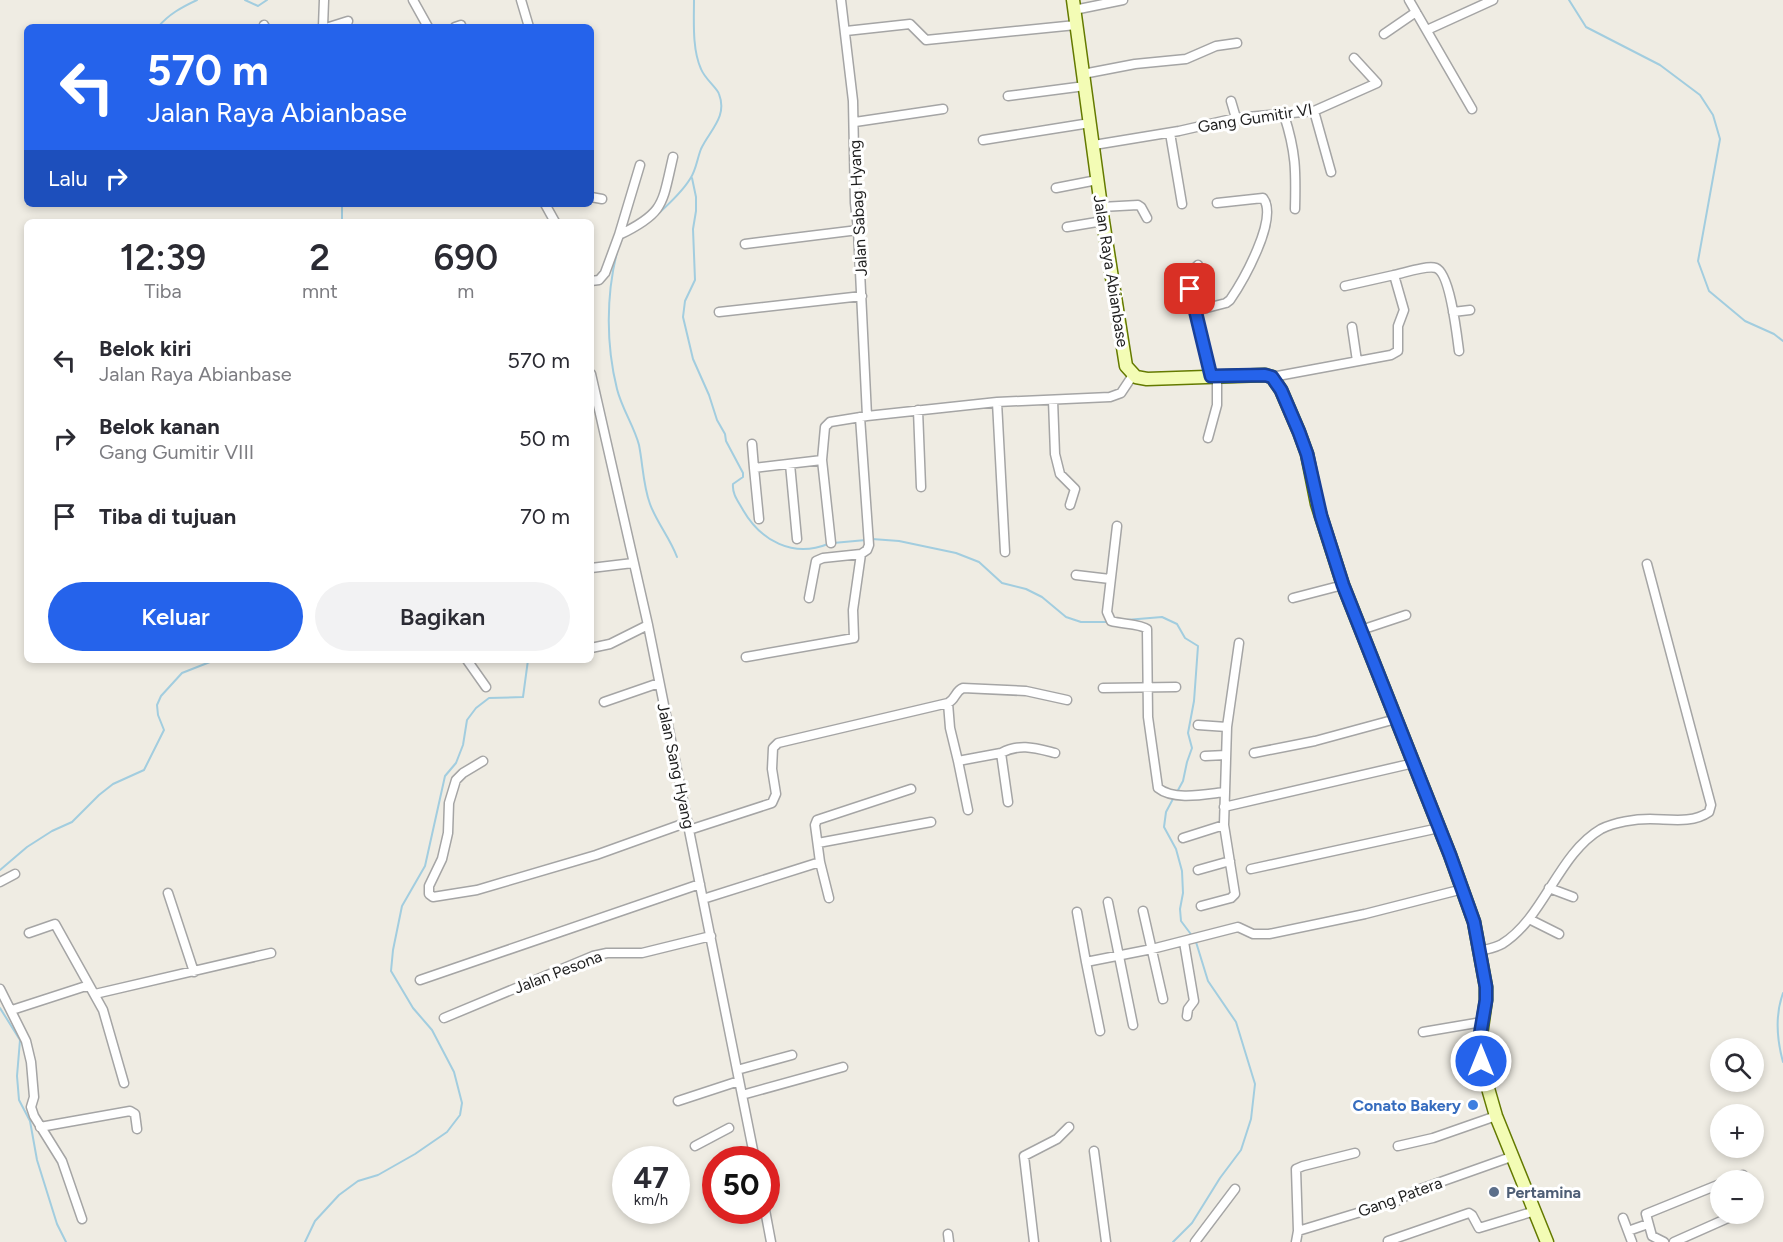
<!DOCTYPE html>
<html lang="id">
<head>
<meta charset="utf-8">
<style>
  body { margin:0; font-family:Figtree,sans-serif; background:#f2f2f3; color:#2b2b33; height:100vh; display:flex; flex-direction:column; font-size:22px; white-space:nowrap }
  * { box-sizing:border-box; margin:0 }
  p { font-size:20px; color:#7c7c81 }
  .icon { flex:none; width:33px; height:33px; fill:none; stroke:currentColor; stroke-width:2; stroke-linecap:round; stroke-linejoin:round }
  .map { position:relative; flex:1; overflow:hidden }
  .panel { position:absolute; left:24px; top:219px; width:570px; height:444px; display:flex; flex-direction:column; background:#fff; border-radius:9px; box-shadow:0 3px 9px #0003 }
  .panel>* { flex:none }
  .banner { position:absolute; left:24px; top:24px; width:570px; height:183px; border-radius:9px; box-shadow:0 3px 9px #0003; background:#2563eb; color:#fff; overflow:hidden }
  .buttons { position:absolute; left:1710px; top:1038px; display:grid; gap:12px }
  .buttons a { display:grid; place-items:center; width:54px; height:54px; border-radius:50%; background:#fff; box-shadow:0 3px 9px #0003; font-size:30px }
  .speed { position:absolute; left:612px; top:1146px; display:flex; gap:12px; font-size:30px; font-weight:700; text-align:center }
  .speed>* { display:grid; place-content:center; width:78px; height:78px; border-radius:50%; background:#fff; box-shadow:0 3px 9px #0003; line-height:1 }
  .speed small { font-size:15px; font-weight:400 }
  .speed .limit { border:9px solid #d22; background:#fff; color:#111 }
  .pin { position:absolute; display:grid; place-items:center; width:51px; height:51px; color:#fff; margin:-26px; border-radius:12px; box-shadow:0 3px 9px #0006 }
  .me { position:absolute; width:66px; margin:-33px; rotate:0deg; stroke-linejoin:round; filter:drop-shadow(0 0 4px #0008) }
  .turn { display:flex; align-items:center; gap:21px; height:126px; padding:0 24px; font-size:27px }
  .turn .icon { width:78px; height:78px; stroke-width:2.5 }
  .turn b { display:block; font-size:42px; line-height:51px }
  .then { display:flex; align-items:center; height:57px; padding:0 24px; background:#0003; gap:12px; font-size:22px }
  .eta { display:flex; justify-content:space-evenly; align-items:center; height:102px; text-align:center }
  .eta b { font-size:36px; font-weight:600; line-height:42px }
  .cta { display:flex; gap:12px; margin-top:auto; padding:12px 24px }
  .cta a { flex:1; height:69px; border-radius:36px; background:#2563eb; color:#fff; font-size:24px; font-weight:600; line-height:69px; text-align:center }
  .cta a+a { background:#f2f2f3; color:#2b2b33 }
  ul { padding:0; list-style:none }
  li { display:flex; align-items:center; gap:18px; height:78px; padding:0 24px }
  li div { flex:1 }
  li b { display:block; font-size:22px }
  li em { font-style:normal }
  .map>svg:first-child { display:block }
</style>
</head>
<body>
<div class="map">
<svg width="1783" height="1242" viewBox="0 0 1783 1242">
  <rect width="100%" height="100%" fill="#efece3"/>
  <g fill="none" stroke-linecap="round" stroke-linejoin="round">
    <path stroke="#a2cddf" stroke-width="2" d="M245 0 258 6 267 0
      M1569 0 1586 27 1660 65 1700 95 1713 115 1720 139 1698 261 1709 291 1745 321 1774 334 1783 341
      M158 27C169 14 182 7 197 0
      M692 178 696 197V211L693 229 695 280 685 301 683 317 693 359 709 395 717 420 725 434 726 441 743 473V477L733 484C732 494 738 501 743 510 761 541 793 558 828 544
      M342 204V222
      M659 213C670 203 682 192 690 179 696 171 697 159 701 149 709 131 728 117 719 94 717 88 705 79 701 69 692 49 694 21 694 0
      M617 252C606 296 606 345 617 389 622 409 634 426 639 445 643 465 643 485 650 504 657 523 670 538 677 557
      M872 539 899 541 956 553 979 562 1002 583 1026 589 1042 597 1066 617 1081 622H1109
      M833 543 866 540
      M1126 620 1162 617 1177 624 1185 638 1198 646 1194 701 1188 733 1192 748 1187 762 1183 781 1177 792
      M1174 797 1166 812 1164 827 1176 849 1182 871 1183 893 1180 909 1181 921 1193 937
      M0 870 27 847 52 831 72 822 99 795 113 784 144 770 164 730 158 715 157 705 161 696 182 673 215 660
      M1783 993C1775 1015 1777 1040 1783 1062
      M0 1008 20 1040 17 1076 19 1100 30 1121 37 1160 57 1224 66 1242
      M305 1242 315 1221 339 1195 358 1181 378 1175 415 1154 447 1132 460 1115 462 1103 454 1072 432 1030 413 1008 391 971 393 950 402 906 425 866 445 776 456 763 463 745 467 720 476 708 489 698 523 697 528 660
      M1173 1242 1192 1223 1220 1178 1241 1150 1251 1119 1255 1084 1236 1022 1208 981 1196 942"/>
    <defs>
      <path id="street" d="M413 0 428 27
        M521 0 529 27
        M841 0 853 101 855 203 858 230 867 416
        M1409 0 1472 109
        M1074 10 1123 0
        M264 25 265 27
        M323 27 324 0
        M329 27 348 21
        M455 27 461 25
        M1427 30 1493 0
        M846 31 910 24 926 40 1076 25
        M1384 34 1416 12
        M1083 74 1135 64 1186 59 1216 46 1237 43
        M1008 96 1085 86
        M1231 101 1236 118
        M1314 111 1331 172
        M1284 115C1296 152 1296 171 1295 209
        M855 122 943 109
        M1170 133 1182 204
        M983 140 1090 123
        M1094 145 1179 131 1236 118 1314 111 1377 83 1354 58
        M1056 188 1097 180
        M591 197 602 199
        M545 204 555 222
        M1101 207 1138 205 1141 207 1147 218
        M1067 227 1103 221
        M619 235 640 165
        M745 244 858 230
        M1198 265 1191 272 1190 289 1211 376
        M1394 275C1404 273 1427 265 1436 268 1450 273 1457 336 1459 351
        M591 281 599 280 605 273 619 235C665 213 662 204 673 157
        M1195 311 1226 303 1230 300C1243 281 1279 218 1263 198L1217 203
        M719 312 862 296
        M1453 312 1470 310
        M1352 327 1357 361
        M591 374 648 625 755 1160
        M1272 377 1391 355 1398 351V326L1404 310 1394 275 1345 286
        M1053 400 1055 454 1060 474 1075 489 1070 505
        M997 402 1005 552
        M918 410 921 487
        M1208 438 1217 405V376
        M752 444 754 468
        M790 464 797 539
        M759 519 754 468 822 460
        M1117 526 1107 612 1111 621C1121 624 1141 624 1147 629L1148 717 1158 788C1174 801 1206 794 1225 792
        M831 543 822 460 825 427 830 422 867 416 997 402 1110 397 1121 393 1133 375
        M591 568 633 563
        M1076 575 1110 579
        M809 598 816 561 823 558 861 554
        M1293 598 1343 585
        M1361 630 1406 615
        M591 648 610 644 648 625
        M746 657 854 638 853 610 861 554 867 550 869 545 860 417
        M467 660 486 687
        M1103 688 1176 687
        M604 702 659 683
        M948 703C956 699 955 691 963 688L1026 691 1067 700
        M1198 725 1227 727
        M1001 753C1020 743 1035 748 1055 753
        M1254 753 1315 741 1396 719
        M1205 756 1226 755
        M483 761 463 773 456 780 449 803 448 833 442 859 429 886V894L433 897 477 890 596 855 688 822
        M958 761 968 810
        M1224 807 1414 763
        M689 830 772 803 776 794 772 769 773 748 778 743 948 703 950 728 958 761 1001 753 1008 802
        M1183 838 1224 825
        M818 843 931 822
        M820 862 829 898
        M1251 869 1439 828
        M1198 870 1230 861
        M0 882 15 874
        M1549 888 1573 897
        M168 893 194 972
        M703 899 820 862 815 825 817 820 911 789
        M1108 902 1133 1025
        M1201 906 1231 898 1235 894 1224 825 1227 727 1239 643
        M1143 911 1163 999
        M1077 912 1086 962 1152 949 1238 927 1253 934H1269L1365 914 1463 889
        M1529 919 1559 934
        M29 933 55 924 103 1010 124 1083
        M1184 942 1194 1001 1188 1009 1187 1016
        M1480 951C1487 949 1495 948 1502 944 1544 918 1558 854 1601 829 1615 822 1635 819 1650 819 1669 819 1692 824 1709 812L1711 805 1647 564
        M1086 962 1100 1031
        M420 980 700 884
        M0 989 26 1041 31 1062 34 1097 31 1107 34 1116 62 1161 82 1219
        M95 994 271 953
        M12 1010 83 987H90
        M444 1018 593 956 607 953H642L711 936
        M1423 1032 1482 1022
        M737 1070 792 1055
        M742 1095 843 1067
        M678 1101 739 1081
        M40 1127 130 1111 135 1114 137 1129
        M695 1146 729 1128
        M1398 1146 1433 1138 1496 1116
        M1094 1151 1106 1242
        M1729 1180 1743 1175
        M765 1210 771 1242
        M1623 1218 1632 1242
        M1298 1231 1296 1169 1303 1166 1355 1153
        M1628 1231 1648 1224
        M948 1234 949 1242
        M1388 1241 1469 1213 1472 1215 1479 1228 1535 1211
        M1034 1242 1024 1156 1057 1139 1069 1127
        M1195 1242 1235 1189
        M1296 1242 1298 1231 1397 1201 1415 1191 1511 1157
        M1664 1242 1652 1236 1646 1214 1720 1184
        M1674 1242 1737 1214"/>
      <path id="secondary" d="M1073 0 1103 221 1126 366 1136 377 1147 379 1265 375 1272 377 1281 390 1299 432 1307 454 1317 504 1343 585 1450 855 1474 922 1486 987V1000L1479 1049 1483 1071 1496 1116 1547 1242"/>
    </defs>
    <use href="#street" stroke="#a5a5a5" stroke-width="11"/>
    <use href="#secondary" stroke="#647a00" stroke-width="15"/>
    <use href="#street" stroke="#fff" stroke-width="8"/>
    <use href="#secondary" stroke="#f3fcb5" stroke-width="12"/>
  </g>
  <g fill="none" stroke-linecap="round" stroke-linejoin="round">
    <defs>
      <path id="route" d="M1190 289 1211 376 1265 375 1272 377 1281 390 1299 432 1307 454 1321 516 1343 585 1450 855 1474 922 1486 987V1000L1480 1035 1481 1061"/>
    </defs>
    <use href="#route" stroke="#184099" stroke-width="15"/>
    <use href="#route" stroke="#2563eb" stroke-width="10"/>
  </g>
  <circle fill="#3f7fe0" stroke="#fff" stroke-width="2" cx="1473" cy="1105" r="6"/>
  <circle fill="#5c6f8a" stroke="#fff" stroke-width="2" cx="1494" cy="1192" r="6"/>
  <g text-anchor="middle" dominant-baseline="central" stroke-width="6" stroke-linejoin="round" paint-order="stroke">
    <g font-size="16" fill="#1e1e1e" stroke="#fff">
      <text transform="translate(1255 118) rotate(-9)">Gang Gumitir VI</text>
      <text transform="translate(858 208) rotate(-93)">Jalan Sabag Hyang</text>
      <text transform="translate(1111 271) rotate(81)">Jalan Raya Abianbase</text>
      <text transform="translate(676 766) rotate(78)">Jalan Sang Hyang</text>
      <text transform="translate(558 972) rotate(-21)">Jalan Pesona</text>
      <text transform="translate(1400 1197) rotate(-20)">Gang Patera</text>
    </g>
    <g font-size="16" font-weight="bold" fill="#366cbe" stroke="#fff" text-anchor="end">
      <text x="1461" y="1105">Conato Bakery</text>
    </g>
    <g font-size="16" font-weight="bold" fill="#4e5e75" stroke="#fff" text-anchor="start">
      <text x="1506" y="1192">Pertamina</text>
    </g>
  </g>
</svg>
<div class="buttons">
<a><svg class="icon" aria-label="search" viewBox="0 0 24 24"><circle cx="10" cy="10" r="6"/><path d="M15 15l6 6"/></svg></a>
<a>+</a>
<a>−</a>
</div>
<div class="speed"><div>47<small>km/h</small></div><div class="limit">50</div></div>
<div class="pin" style="left:1190px;top:289px;background:#d93025"><svg class="icon" aria-label="arrive" viewBox="0 0 24 24"><path d="M6 21V4h12l-3 4 3 4H6"/></svg></div>
<svg class="me" style="left:1481px;top:1061px" viewBox="-20 -20 40 40"><circle r="17" fill="#2563eb" stroke="#fff" stroke-width="3"/><path d="M0-11L8 9 0 5-8 9z" fill="#fff"/></svg>
<div class="banner">
<div class="turn"><svg class="icon" aria-label="left" viewBox="0 0 24 24"><path d="M17 20v-9H6M10 6l-5 5 5 5"/></svg><div><b>570 m</b>Jalan Raya Abianbase</div></div>
<div class="then">Lalu<svg class="icon" aria-label="right" viewBox="0 0 24 24"><path d="M7 20v-9h11M14 6l5 5-5 5"/></svg></div>
</div>
<section class="panel">
<div class="eta">
<div><b>12:39</b><p>Tiba</p></div>
<div><b>2</b><p>mnt</p></div>
<div><b>690</b><p>m</p></div>
</div>
<ul>
<li><svg class="icon" aria-label="left" viewBox="0 0 24 24"><path d="M17 20v-9H6M10 6l-5 5 5 5"/></svg><div><b>Belok kiri</b><p>Jalan Raya Abianbase</p></div><em>570 m</em></li>
<li><svg class="icon" aria-label="right" viewBox="0 0 24 24"><path d="M7 20v-9h11M14 6l5 5-5 5"/></svg><div><b>Belok kanan</b><p>Gang Gumitir VIII</p></div><em>50 m</em></li>
<li><svg class="icon" aria-label="arrive" viewBox="0 0 24 24"><path d="M6 21V4h12l-3 4 3 4H6"/></svg><div><b>Tiba di tujuan</b></div><em>70 m</em></li>
</ul>
<div class="cta"><a>Keluar</a><a>Bagikan</a></div>
</section>
</div>
</body>
</html>
